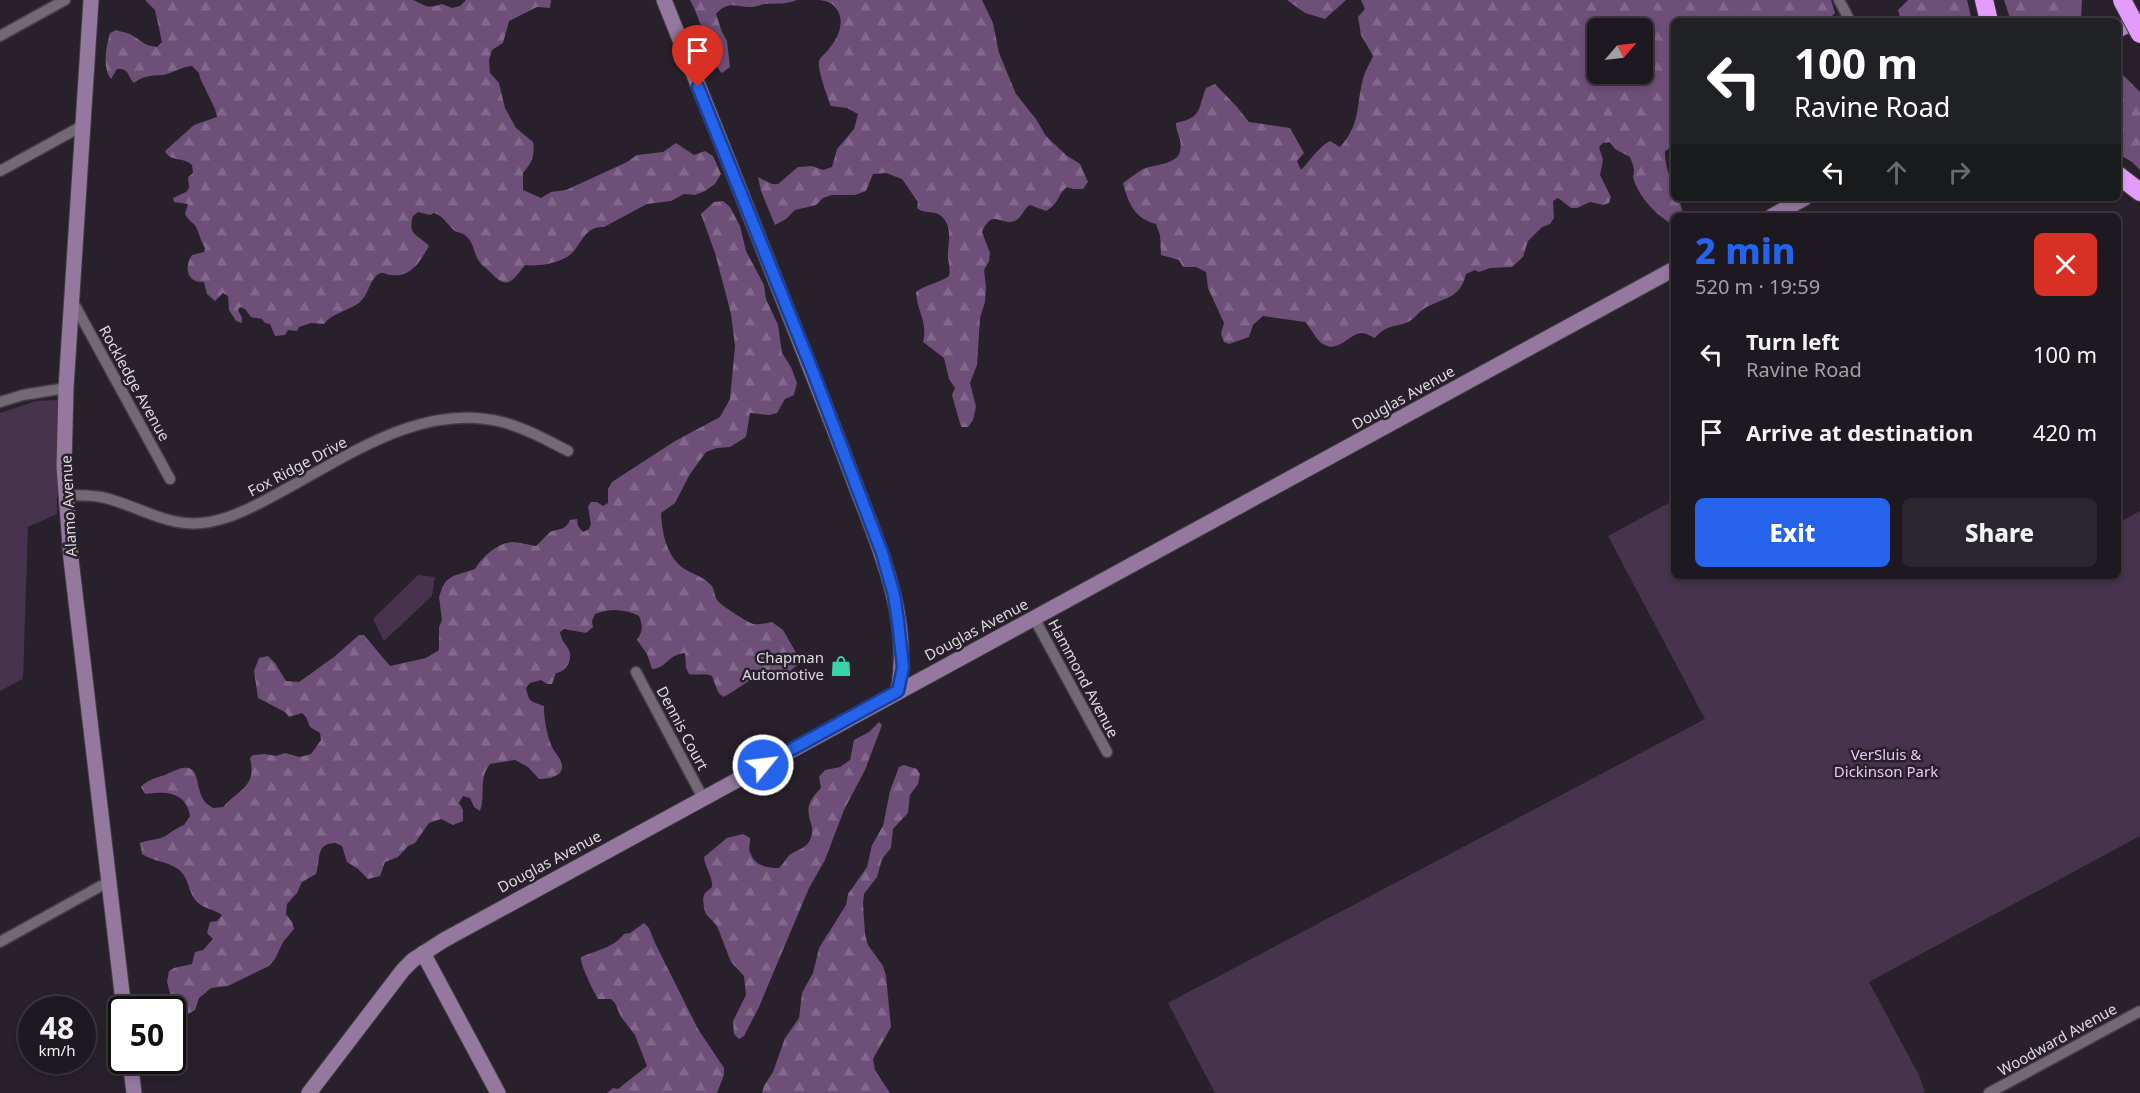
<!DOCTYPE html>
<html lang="en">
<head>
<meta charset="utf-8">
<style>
  body { margin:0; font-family:"Noto Sans",sans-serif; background:#2b252d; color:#f1f3f6; height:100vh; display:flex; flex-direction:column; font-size:22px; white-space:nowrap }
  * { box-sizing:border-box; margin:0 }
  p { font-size:20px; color:#a1a0a5 }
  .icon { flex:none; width:33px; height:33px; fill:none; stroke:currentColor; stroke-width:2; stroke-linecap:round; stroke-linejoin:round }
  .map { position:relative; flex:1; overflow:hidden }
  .details { position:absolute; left:1671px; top:213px; width:450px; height:366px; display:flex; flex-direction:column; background:#1e1820; border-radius:9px; box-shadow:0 3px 9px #0003,0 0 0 2px #3c373e }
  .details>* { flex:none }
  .top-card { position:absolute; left:1671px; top:18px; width:450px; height:183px; border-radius:9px; box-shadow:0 3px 9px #0003,0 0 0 2px #3c373e; background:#202124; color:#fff; overflow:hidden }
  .needle { width:39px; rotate:62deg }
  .tools { position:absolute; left:1587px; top:18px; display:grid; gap:12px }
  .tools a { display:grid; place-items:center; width:66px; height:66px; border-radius:9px; background:#1e1820; box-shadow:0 3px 9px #0003,0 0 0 2px #3c373e; font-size:30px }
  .speed { position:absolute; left:18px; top:996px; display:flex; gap:12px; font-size:30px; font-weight:700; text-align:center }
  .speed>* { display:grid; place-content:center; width:78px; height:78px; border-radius:50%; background:#1e1820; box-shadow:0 3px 9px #0003,0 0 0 2px #3c373e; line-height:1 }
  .speed small { font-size:15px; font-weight:400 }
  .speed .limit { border:3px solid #111; border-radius:9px; background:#fff; color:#111 }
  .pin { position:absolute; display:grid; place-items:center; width:51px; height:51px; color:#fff; margin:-62px -26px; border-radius:50% 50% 50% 0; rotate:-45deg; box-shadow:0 0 6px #0007 }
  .pin .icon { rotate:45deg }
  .me { position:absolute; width:66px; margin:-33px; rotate:61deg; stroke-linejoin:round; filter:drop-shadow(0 0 4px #0008) }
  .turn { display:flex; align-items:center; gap:21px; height:126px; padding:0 24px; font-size:27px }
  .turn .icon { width:78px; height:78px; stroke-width:2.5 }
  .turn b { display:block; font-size:42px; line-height:51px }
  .lanes { display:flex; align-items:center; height:57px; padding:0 24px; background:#0003; justify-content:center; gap:30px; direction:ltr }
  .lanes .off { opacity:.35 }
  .round { display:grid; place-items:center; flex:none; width:63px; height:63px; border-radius:9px; background:#2b252d }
  .headline { display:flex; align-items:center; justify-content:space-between; height:102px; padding:0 24px }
  h1 { font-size:36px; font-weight:800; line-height:45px; color:#2563eb }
  .action { display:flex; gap:12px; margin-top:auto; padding:12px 24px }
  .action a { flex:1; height:69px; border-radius:9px; background:#2563eb; color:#fff; font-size:24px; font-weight:800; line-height:69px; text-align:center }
  .action a+a { background:#2b252d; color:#f1f3f6 }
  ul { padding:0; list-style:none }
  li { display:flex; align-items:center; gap:18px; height:78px; padding:0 24px }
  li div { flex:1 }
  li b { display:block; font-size:22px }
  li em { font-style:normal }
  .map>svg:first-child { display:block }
</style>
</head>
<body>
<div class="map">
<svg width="2140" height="1093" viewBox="0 0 2140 1093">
  <defs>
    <pattern id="forest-firs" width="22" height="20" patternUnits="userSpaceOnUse" patternTransform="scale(1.5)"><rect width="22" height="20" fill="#6e4f78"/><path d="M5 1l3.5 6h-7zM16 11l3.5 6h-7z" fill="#82688b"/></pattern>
  </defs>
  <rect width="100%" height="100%" fill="#28202a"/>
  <path fill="url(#forest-firs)" fill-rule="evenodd" d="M145 0H413C428 6 425 9 442 4L452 8 460 6 466 0H551L550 8 537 7 509 21 503 43 492 50 489 60 490 73 499 83 505 108 516 128 533 142C535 156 532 162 523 173V190L541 198 551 192 566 190 627 162 637 155 663 152 676 143 694 155 705 151 713 156 721 174 715 184 705 191 695 195 684 194 671 201 647 204 604 227C585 226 582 243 572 253 562 263 538 267 525 265 511 283 507 290 490 272 485 267 480 264 477 258 474 251 473 243 467 237 464 233 459 233 455 231 447 225 444 216 434 213L430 215 418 212 413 216C407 236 418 234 429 246 420 261 412 278 390 275 385 274 382 271 377 275 369 282 368 296 359 303 348 311 332 313 324 324L311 323 299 327 297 331 288 330 285 335 275 336 270 324 265 323 262 319 251 317 245 309 240 307 238 310 242 318V323L236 321 229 310 228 296 223 293 215 301 207 294 204 282C186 283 184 267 192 255L204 252 205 248C201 242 200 236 197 229 195 223 188 221 185 214L188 204 174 202 173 198 186 192 189 188 188 177 193 173 192 165C183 156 171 163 165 151L194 125 217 117 215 109 200 78 199 73 192 66C181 67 173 73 163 75 151 76 144 75 134 83 127 76 130 68 117 69L111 79C102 67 106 47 110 33L116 30C122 32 130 33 135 37 144 43 144 45 157 47L162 42 155 10Z
    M690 0H797C785 5 776 3 764 4 760 5 755 7 750 7 736 7 728 0 716 14L722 32 727 41 730 67 722 73C712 64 700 17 690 0Z
    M819 0H982L993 23 999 53 1016 94 1036 119 1046 136 1066 155 1080 164 1088 182 1083 189H1073L1067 187C1057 195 1060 203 1046 211L1030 205C1024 208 1023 215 1018 219 1003 230 993 205 982 232L990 253 989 261 984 270 986 287 985 302 980 318 977 365 970 383 976 407 973 420 968 427H961L952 395 955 388 949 379 944 358 923 342C928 321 917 312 916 292 927 284 937 284 949 276 951 267 947 260 948 251 949 239 952 224 940 215 932 210 923 214 917 208L918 202 902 179 886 173 873 174 866 191 855 195H832L823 198 816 205 795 210 786 219 775 225 761 191 758 177 772 184H778L798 167 812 166 823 170 832 167 837 149 854 129 858 114 847 108 831 106C828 99 817 68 819 61 821 56 825 54 828 50 837 40 845 24 838 11 833 3 828 1 819 0Z
    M1287 0H1346L1325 19 1305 13Z
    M1361 0H1831L1835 13 1827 21H1674V149L1670 148 1665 151C1664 169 1674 181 1674 198H1679L1683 215 1674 216V225C1659 218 1638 196 1634 180 1632 173 1634 178 1634 171 1634 167 1632 162 1630 157L1615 149 1610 142 1603 143 1599 147 1603 160 1600 175 1611 197 1609 203 1603 205 1590 202 1577 208H1571L1558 198 1553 201 1554 218 1550 224 1542 227 1528 241 1523 257 1512 267 1490 268 1479 272 1475 270 1466 274C1460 299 1445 297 1425 308 1418 312 1415 319 1408 322 1394 328 1387 324 1375 338 1370 336 1366 333 1361 333 1348 334 1338 356 1320 342 1314 336 1311 328 1305 322L1263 316 1253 325 1249 337 1229 344 1224 342 1221 334 1224 323 1208 288 1206 272 1196 267H1183L1179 260 1161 255 1160 235 1156 224C1135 219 1128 203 1123 183 1130 178 1136 173 1143 169 1155 164 1177 165 1180 151 1183 140 1176 134 1176 123 1203 117 1197 110 1206 88L1215 84 1237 107 1249 122 1290 128 1304 153 1297 161 1301 170C1311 160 1318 147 1330 141L1340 147C1361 124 1356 105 1363 79 1365 71 1370 63 1373 56L1361 35 1358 17 1365 9ZM1598 28H1642V74H1598Z
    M1908 0H1967L1972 21H1901L1898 10Z
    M2004 0H2082L2081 19 2079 21H2011Z
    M2118 70 2140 92V170L2132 162 2118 154Z
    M723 201 730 207 740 226 746 251 764 285 766 299 778 325 782 353 791 367 797 383 794 395 785 399 777 413 769 415 750 413 746 437 730 447 717 448 706 452 690 474 675 503 661 513C662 532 666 555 683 568 692 574 703 576 711 585 715 589 714 597 718 601 722 606 748 623 754 624 759 625 767 623 772 622L783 630 802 663C793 666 791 672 783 676 774 681 765 676 755 678 750 679 731 694 723 697L718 692 712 676C704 672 698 676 689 674L686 668 685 653C666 655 668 668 652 669L647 654 637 640C643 631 643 626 639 616 624 609 610 608 595 614L592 621 593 627 586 633 564 629 560 632C562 643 565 642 569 650 573 660 566 672 556 673L552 684H547L541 680 530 683 526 688C529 703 531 701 544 706 544 720 547 737 553 749 556 754 562 760 562 766 563 777 547 779 539 779L528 767 515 760 490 764C478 779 486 795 480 811L474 807 470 798 463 796 459 803 463 810V821L453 825 441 819 429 823 415 843 408 846 398 857 385 862 380 876 368 879 358 869 347 862 342 846 336 843C315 843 321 859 316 874L302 882 297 893 287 904 286 914 292 922 294 929 283 942 275 959 269 966 228 986 211 988 199 998 195 1010C187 1015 181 1017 173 1013L172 1010 167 1009 171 997 167 982 169 971 174 968 192 964 195 952 203 950 213 939 207 933 210 922 217 921 222 915C214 909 204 909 197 902 187 891 190 878 178 869 167 861 154 862 142 854L140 843C147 840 154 840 161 838 169 835 175 828 184 825L190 816C186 791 165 791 145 794L141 787C148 779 157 778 167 774 206 754 191 786 206 803 208 805 211 806 213 808L223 807C239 789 257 787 250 758L253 755 265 754 276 756 285 753 300 757 311 754 321 740 320 733 310 727 306 717 302 713 289 717 285 712 258 698 254 671 259 658 268 656 275 663 286 681 299 682 334 657 359 635H364L390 666 426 658 439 650V627L442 620 439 597 442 588 446 581 453 576 475 569C483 556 497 543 513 542 520 542 528 545 536 546L550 532C560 528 565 531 570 520L577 519 578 526 583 532 589 529 591 524 588 507 591 502H597L603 506 608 503V489L612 482 675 441 720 417 730 399 735 346 731 314 715 253 701 214 714 202Z
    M879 722 882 725 865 770 844 810 825 860 809 888 759 1007 744 1036 739 1039 734 1034 733 1021 746 995 744 976 731 962 717 926 706 914 704 908 703 898 705 893 712 887C713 877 705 868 704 857L727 838 743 834 750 838C751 843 748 848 750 852 754 866 767 868 779 868 784 864 786 857 791 854 799 849 805 849 810 840 819 821 795 813 821 788L819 777 825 770 840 767 850 760 854 740 869 732Z
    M904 765 917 769 920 774 918 784 910 795 908 813 893 829 891 848 882 859 877 877 864 894 863 904 865 934 868 945 883 966 886 976 891 1027 873 1059 875 1070 890 1093H762L764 1086 773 1072 785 1038 799 1018 802 993 813 973 819 948 846 905 848 894 867 867 872 845 883 826 890 791 899 767Z
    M644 923 649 928 655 943 698 1029 724 1068V1075L717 1093H607L613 1088 618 1089 647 1066 635 1035 621 1017 615 1003 611 999H598C593 990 580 965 581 957 597 950 613 948 624 934L630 933Z"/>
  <path fill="#47334d" d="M58 400 57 514 28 527 23 679 0 691V413L36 401Z
    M1674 500V576H2118V523L2140 511V836L1869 982 1919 1075 1925 1092 1922 1093H1215L1168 1003 1705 719 1608 536Z
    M418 575 435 577 432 596 384 641 373 619Z"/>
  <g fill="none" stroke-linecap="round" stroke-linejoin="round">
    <defs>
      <path id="street" d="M1839 0 1850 21
        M0 36 65 0
        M0 171 82 126
        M73 302 170 479
        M0 402 23 395 66 388
        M65 495C77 495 89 495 101 497 135 504 166 527 202 523 232 520 260 503 286 489 351 454 424 402 502 422 525 428 547 440 568 451
        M1034 618 1107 752
        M636 672 703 798
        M0 942 108 882
        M1989 1093 2140 1011"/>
      <path id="secondary" d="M91 0 66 388 64 467 71 559 124 1010
        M664 0C709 112 754 225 798 337 817 385 836 433 854 481 879 547 912 619 898 691
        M1772 216 1805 198
        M423 953 498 1093
        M130 1060 134 1093
        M309 1093 403 970 413 960 444 940 1674 269"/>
      <path id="primary" d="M2118 30 2140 19"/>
      <path id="highway" d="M1984 0 1989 21
        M2118 175 2140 192"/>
    </defs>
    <use href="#street" stroke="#423c44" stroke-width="13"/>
    <use href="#secondary" stroke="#423c44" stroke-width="17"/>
    <use href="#primary" stroke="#423c44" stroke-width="17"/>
    <use href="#highway" stroke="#423c44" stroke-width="20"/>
    <use href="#street" stroke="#726975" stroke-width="10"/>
    <use href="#secondary" stroke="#94789d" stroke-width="15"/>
    <use href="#primary" stroke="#b688c4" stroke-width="15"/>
    <use href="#highway" stroke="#e39cf9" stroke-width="18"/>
    <defs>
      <path id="highway-bridge" d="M2122 0 2140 34"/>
    </defs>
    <use href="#highway-bridge" stroke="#423c44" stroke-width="20" stroke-linecap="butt"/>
    <use href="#highway-bridge" stroke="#e39cf9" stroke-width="18"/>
  </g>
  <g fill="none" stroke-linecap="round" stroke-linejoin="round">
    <defs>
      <path id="route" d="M698 87 813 372 882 553 894 595 898 621 903 667 898 691 763 765"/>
    </defs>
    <use href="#route" stroke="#184099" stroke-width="15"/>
    <use href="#route" stroke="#2563eb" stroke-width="10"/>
  </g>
  <defs>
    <symbol id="shop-bare" viewBox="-9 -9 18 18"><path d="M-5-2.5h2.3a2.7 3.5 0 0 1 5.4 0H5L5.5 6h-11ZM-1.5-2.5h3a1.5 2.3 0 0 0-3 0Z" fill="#39d4a5" stroke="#28202a" stroke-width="2.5" paint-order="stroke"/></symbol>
  </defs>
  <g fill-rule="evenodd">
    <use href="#shop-bare" x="826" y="651" width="30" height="30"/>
  </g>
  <g text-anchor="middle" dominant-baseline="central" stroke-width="5" stroke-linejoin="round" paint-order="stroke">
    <g font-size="15" fill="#ded9e0" stroke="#28202a">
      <text transform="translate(135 383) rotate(61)">Rockledge Avenue</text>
      <text transform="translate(1403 397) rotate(-29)">Douglas Avenue</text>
      <text transform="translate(297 466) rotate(-28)">Fox Ridge Drive</text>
      <text transform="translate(68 506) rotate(-93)">Alamo Avenue</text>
      <text transform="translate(976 629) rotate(-28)">Douglas Avenue</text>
      <text transform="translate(1084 678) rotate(62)">Hammond Avenue</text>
      <text transform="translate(683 728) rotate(62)">Dennis Court</text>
      <text transform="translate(549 861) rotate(-28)">Douglas Avenue</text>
      <text transform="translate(2057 1039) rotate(-29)">Woodward Avenue</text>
    </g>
    <g font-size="15" fill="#ded9e0" stroke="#28202a" text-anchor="end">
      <text x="824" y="657">Chapman<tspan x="824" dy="17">Automotive</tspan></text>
    </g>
    <g font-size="15" fill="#edc5fa" stroke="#28202a">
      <text x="1886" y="754">VerSluis &amp;<tspan x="1886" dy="17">Dickinson Park</tspan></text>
    </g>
  </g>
</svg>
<div class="tools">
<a><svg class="needle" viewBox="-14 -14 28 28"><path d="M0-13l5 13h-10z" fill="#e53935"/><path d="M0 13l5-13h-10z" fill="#a1a0a5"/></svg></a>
</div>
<div class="speed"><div>48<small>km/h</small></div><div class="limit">50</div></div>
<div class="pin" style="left:698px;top:87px;background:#d93025"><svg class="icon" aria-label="arrive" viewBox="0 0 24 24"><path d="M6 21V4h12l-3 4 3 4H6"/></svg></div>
<svg class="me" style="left:763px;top:765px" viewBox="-20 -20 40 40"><circle r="17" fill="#2563eb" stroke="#fff" stroke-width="3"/><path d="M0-11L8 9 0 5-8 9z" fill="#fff"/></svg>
<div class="top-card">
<div class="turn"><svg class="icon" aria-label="left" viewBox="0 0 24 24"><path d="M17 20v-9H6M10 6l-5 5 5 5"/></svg><div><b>100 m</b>Ravine Road</div></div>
<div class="lanes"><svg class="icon" aria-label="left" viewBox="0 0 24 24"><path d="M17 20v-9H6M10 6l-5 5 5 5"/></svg><svg class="icon off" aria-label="ahead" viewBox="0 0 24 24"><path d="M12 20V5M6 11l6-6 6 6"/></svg><svg class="icon off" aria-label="right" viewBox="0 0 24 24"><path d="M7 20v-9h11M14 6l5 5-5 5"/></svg></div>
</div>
<section class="details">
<div class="headline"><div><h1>2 min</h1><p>520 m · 19:59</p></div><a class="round" style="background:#d93025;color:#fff"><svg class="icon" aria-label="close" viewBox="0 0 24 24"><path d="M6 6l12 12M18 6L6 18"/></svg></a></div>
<ul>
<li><svg class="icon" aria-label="left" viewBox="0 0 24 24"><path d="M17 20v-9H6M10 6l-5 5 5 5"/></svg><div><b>Turn left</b><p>Ravine Road</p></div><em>100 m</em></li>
<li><svg class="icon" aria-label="arrive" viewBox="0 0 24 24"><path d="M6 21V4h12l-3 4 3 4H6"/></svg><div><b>Arrive at destination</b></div><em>420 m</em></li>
</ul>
<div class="action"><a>Exit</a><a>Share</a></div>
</section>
</div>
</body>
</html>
